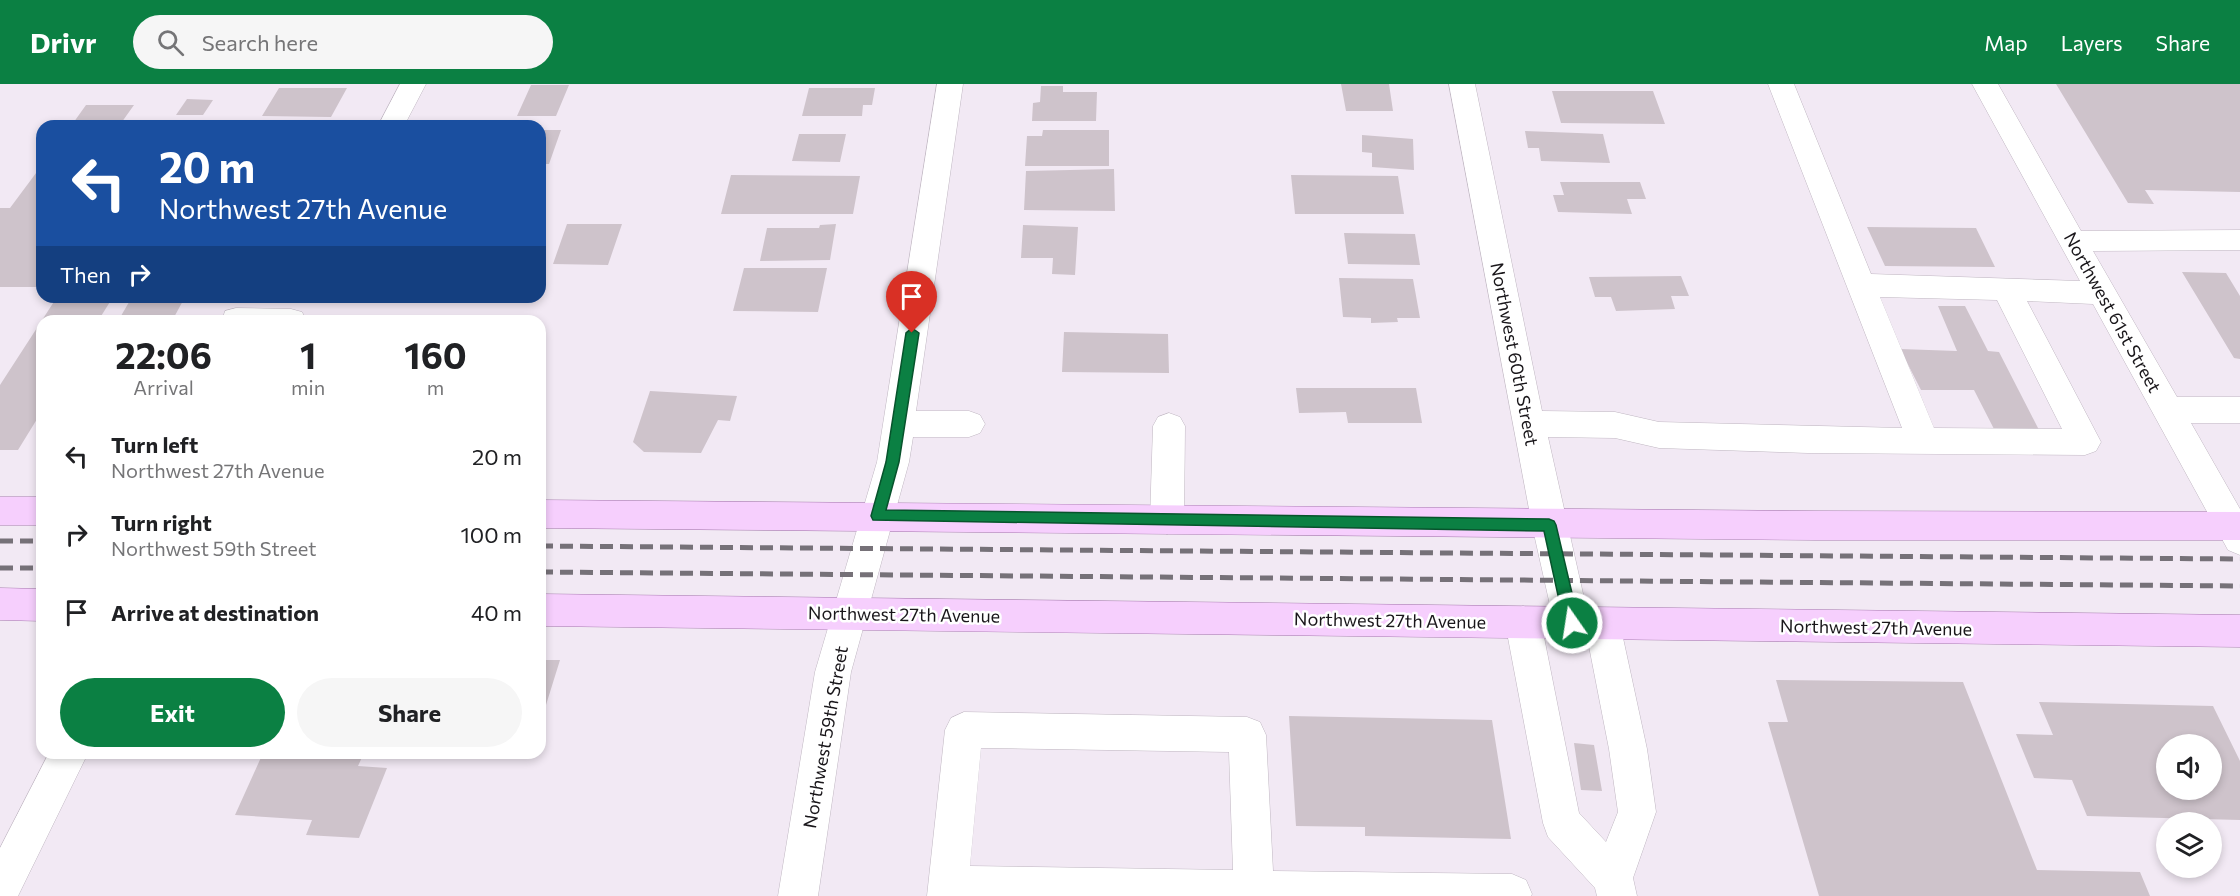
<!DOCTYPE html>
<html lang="en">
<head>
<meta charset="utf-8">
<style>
  body { margin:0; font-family:Commissioner,sans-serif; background:#f6f6f6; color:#202124; height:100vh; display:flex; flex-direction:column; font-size:22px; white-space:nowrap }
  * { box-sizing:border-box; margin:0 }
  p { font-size:20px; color:#757577 }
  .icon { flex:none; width:33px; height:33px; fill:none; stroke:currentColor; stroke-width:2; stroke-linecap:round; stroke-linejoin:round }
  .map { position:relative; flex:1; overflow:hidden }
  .drawer { position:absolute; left:36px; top:231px; width:510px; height:444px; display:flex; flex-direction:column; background:#fff; border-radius:18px; box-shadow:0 3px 9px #0003 }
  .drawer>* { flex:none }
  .guide { position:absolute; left:36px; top:36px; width:510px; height:183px; border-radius:18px; box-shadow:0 3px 9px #0003; background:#1a4fa0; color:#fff; overflow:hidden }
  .fabs { position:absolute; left:2156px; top:650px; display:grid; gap:12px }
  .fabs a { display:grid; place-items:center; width:66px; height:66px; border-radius:50%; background:#fff; box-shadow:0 3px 9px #0003; font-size:30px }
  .pin { position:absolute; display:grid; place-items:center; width:51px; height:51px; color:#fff; margin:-62px -26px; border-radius:50% 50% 50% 0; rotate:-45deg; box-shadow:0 0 6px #0007 }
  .pin .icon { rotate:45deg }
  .me { position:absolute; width:66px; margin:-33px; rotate:347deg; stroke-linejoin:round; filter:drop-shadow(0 0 4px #0008) }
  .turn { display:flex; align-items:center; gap:21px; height:126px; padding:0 24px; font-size:27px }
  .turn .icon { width:78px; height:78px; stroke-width:2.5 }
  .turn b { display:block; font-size:42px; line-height:51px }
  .then { display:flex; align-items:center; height:57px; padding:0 24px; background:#0003; gap:12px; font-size:22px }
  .eta { display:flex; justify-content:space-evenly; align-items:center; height:102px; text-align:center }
  .eta b { font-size:36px; font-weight:700; line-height:42px }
  .action { display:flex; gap:12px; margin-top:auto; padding:12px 24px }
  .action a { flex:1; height:69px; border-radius:36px; background:#0b8043; color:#fff; font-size:24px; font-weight:700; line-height:69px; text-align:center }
  .action a+a { background:#f6f6f6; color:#202124 }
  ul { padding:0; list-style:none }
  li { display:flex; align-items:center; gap:18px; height:78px; padding:0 24px }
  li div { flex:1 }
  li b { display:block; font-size:22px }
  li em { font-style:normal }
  header { display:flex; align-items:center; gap:36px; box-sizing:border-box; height:84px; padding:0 30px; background:#0b8043; color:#fff }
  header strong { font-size:28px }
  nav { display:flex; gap:33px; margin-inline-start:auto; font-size:21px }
  .search { width:420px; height:54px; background:#f6f6f6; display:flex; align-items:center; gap:15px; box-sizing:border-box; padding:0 21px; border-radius:33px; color:#757577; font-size:22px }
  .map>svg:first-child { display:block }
</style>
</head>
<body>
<header>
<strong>Drivr</strong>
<div class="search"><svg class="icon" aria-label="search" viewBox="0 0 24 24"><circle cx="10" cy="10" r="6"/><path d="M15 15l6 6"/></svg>Search here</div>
<nav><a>Map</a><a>Layers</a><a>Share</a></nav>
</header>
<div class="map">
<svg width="2240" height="812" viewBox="0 0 2240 812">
  <rect width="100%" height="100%" fill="#f2e9f4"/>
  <path fill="#cec3cb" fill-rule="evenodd" d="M1341 0H1389L1393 27H1346Z
    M2056 0H2240V108L2145 106 2154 120 2128 119Z
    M531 1H569L556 32H517Z
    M1041 2H1063V8H1097L1096 37H1032L1033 19 1040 18Z
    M279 4H347L331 33 262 32Z
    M809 4H875L872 21H863L862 32H802Z
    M1552 7H1653L1665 40 1561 39Z
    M187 15 213 16 203 31H176Z
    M86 21H134L119 42H71Z
    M540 46H561L549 80H540Z
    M1043 46H1109V82H1025L1027 52H1042Z
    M1525 47 1603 50 1610 79 1541 77 1539 64H1528Z
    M799 50H846L840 78 792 77Z
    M1362 51 1413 55 1414 86 1372 83V69L1362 68Z
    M42 81V203H0V124H10Z
    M1114 85 1115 127 1024 126 1026 87Z
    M731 91 860 92 853 130H721Z
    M1291 91 1398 92 1404 130H1295Z
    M1560 98H1640L1646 115H1627L1632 130 1558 128 1553 111H1564Z
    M567 140H622L608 181 553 180Z
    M836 140 830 176 760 177 767 144H819L820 141Z
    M1023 141 1078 143 1075 191 1052 190 1053 174H1021Z
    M1867 143 1976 144 1995 183 1885 182Z
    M1344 149 1415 150 1420 181 1348 180Z
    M744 184H827L818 228 733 227Z
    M2182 188 2226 189 2240 212V275L2234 274Z
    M1681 192 1689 212H1671L1675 225 1616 227 1611 213H1595L1589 193Z
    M1339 194 1413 195 1420 234H1397L1398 238 1371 239V234L1343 233Z
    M57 213H113L98 237H42V327L18 366H0V301Z
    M132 213H185L172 237H118Z
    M1938 222H1965L1988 267 1999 268 2039 346 1994 345 1974 306H1921L1900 265 1957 267Z
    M1064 248 1168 250 1169 289 1062 288Z
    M1296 304H1416L1422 339H1348L1346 328 1299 329Z
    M650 307 737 312 730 337 718 336 701 369 644 368 633 358Z
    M540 576H560L541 637H540Z
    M1776 596 1963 598 2037 786 2140 788 2150 812H1819L1768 638H1788Z
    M2039 618 2213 622 2240 677V736L2087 732 2072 696 2034 694 2016 650 2053 651ZM2166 660H2211V705H2166Z
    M1289 632 1492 636 1511 755 1365 752V743L1296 742Z
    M1574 659 1594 661 1602 707 1581 706Z
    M263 669H364L358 682 387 684 359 754 306 751 312 736 235 731Z"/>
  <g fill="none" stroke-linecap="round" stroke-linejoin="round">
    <defs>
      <path id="minor" d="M400 0H426L404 42H378Z
        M937 0H963L916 327H969L980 331 985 340 980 349 969 353H913L909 378 851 588 818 812H778L815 588 877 378Z
        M1449 0H1475L1542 327 1615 328 1659 338 1902 344 1768 0H1794L1871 190 2080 197 1972 0H1998L2081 147 2240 146V166L2093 167 2177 313H2240V339H2191L2240 425V471L2228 466 2093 220 2027 217 2101 358 2096 367 2085 371 1808 369 1659 364 1615 354 1548 353 1588 532 1589 529 1602 524 1615 529 1620 540 1647 665 1656 728 1633 794 1637 812H1597L1595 804 1548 753 1543 739 1505 538 1511 527 1523 522 1535 527 1541 538 1579 729 1606 758 1618 728 1609 665 1586 547 1584 550 1572 555 1560 550 1554 539 1532 441ZM1880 213 1997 216 2062 345 1934 344Z
        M236 224 291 225 302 228 306 236 222 237 225 227Z
        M1169 329 1180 333 1185 342 1184 436 1179 446 1167 450 1155 446 1150 436 1153 342 1158 333Z
        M964 628 1247 633 1260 638 1266 651 1273 787 1512 790 1526 796 1532 810 1531 812H927L945 646 951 634ZM981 664 1229 668 1233 786 970 782Z
        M49 669H88L18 812H0V764Z"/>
      <path id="major" d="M0 413H42V441H0Z
        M540 416 1815 427 2240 428V456H1815L540 444Z
        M0 504 42 505V537L0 536Z
        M540 510 2240 531V563L540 542Z"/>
    </defs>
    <use href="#minor" stroke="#c0b7c2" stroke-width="1"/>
    <use href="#major" stroke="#a579ad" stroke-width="1"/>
    <use href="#minor" fill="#fff" fill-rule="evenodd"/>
    <use href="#major" fill="#f6cffd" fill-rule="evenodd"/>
    <path stroke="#767178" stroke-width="5" stroke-dasharray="13 7" stroke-linecap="butt" d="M0 457H42
      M540 462 2240 475
      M0 484H42
      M540 488 2240 502"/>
  </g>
  <path fill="#0b8043" stroke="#07532c" stroke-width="1.5" d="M912 244 919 249 899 378 886 426 1549 435 1554 437 1556 441 1579 539 1577 543 1572 545 1566 543 1564 539 1544 447 873 436 871 432 886 378 906 249Z"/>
  <g text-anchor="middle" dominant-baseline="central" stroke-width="5" stroke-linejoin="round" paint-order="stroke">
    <g font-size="18" fill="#19161a" stroke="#fff">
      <text transform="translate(2113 228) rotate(61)">Northwest 61st Street</text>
      <text transform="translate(1515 270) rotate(79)">Northwest 60th Street</text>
      <text transform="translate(904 530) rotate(1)">Northwest 27th Avenue</text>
      <text transform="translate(1390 536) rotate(1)">Northwest 27th Avenue</text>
      <text transform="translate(1876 543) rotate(1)">Northwest 27th Avenue</text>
      <text transform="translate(825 653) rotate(-80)">Northwest 59th Street</text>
    </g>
  </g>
</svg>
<div class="fabs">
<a><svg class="icon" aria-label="sound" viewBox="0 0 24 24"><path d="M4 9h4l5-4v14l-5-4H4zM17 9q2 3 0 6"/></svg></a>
<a><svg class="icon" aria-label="layers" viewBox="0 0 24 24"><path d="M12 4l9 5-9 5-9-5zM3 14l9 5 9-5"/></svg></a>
</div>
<div class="pin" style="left:912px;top:249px;background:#d93025"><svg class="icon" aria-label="arrive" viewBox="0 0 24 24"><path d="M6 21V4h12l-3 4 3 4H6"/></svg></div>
<svg class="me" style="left:1572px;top:539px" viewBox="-20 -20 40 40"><circle r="17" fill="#0b8043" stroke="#fff" stroke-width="3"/><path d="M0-11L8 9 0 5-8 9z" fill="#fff"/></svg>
<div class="guide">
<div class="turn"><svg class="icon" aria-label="left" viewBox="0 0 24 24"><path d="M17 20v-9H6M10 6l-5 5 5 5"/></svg><div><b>20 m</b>Northwest 27th Avenue</div></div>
<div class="then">Then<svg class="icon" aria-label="right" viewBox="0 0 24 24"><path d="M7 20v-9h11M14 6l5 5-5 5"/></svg></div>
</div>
<section class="drawer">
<div class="eta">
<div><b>22:06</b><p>Arrival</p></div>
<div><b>1</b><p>min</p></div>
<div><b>160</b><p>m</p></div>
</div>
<ul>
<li><svg class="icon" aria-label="left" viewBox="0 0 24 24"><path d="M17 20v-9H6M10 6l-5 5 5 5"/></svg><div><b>Turn left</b><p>Northwest 27th Avenue</p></div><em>20 m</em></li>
<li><svg class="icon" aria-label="right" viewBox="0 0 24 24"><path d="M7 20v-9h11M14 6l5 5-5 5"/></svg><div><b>Turn right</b><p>Northwest 59th Street</p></div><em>100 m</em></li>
<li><svg class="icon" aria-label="arrive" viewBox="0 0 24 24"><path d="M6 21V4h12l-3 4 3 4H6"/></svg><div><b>Arrive at destination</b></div><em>40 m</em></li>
</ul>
<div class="action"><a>Exit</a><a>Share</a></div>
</section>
</div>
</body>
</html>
